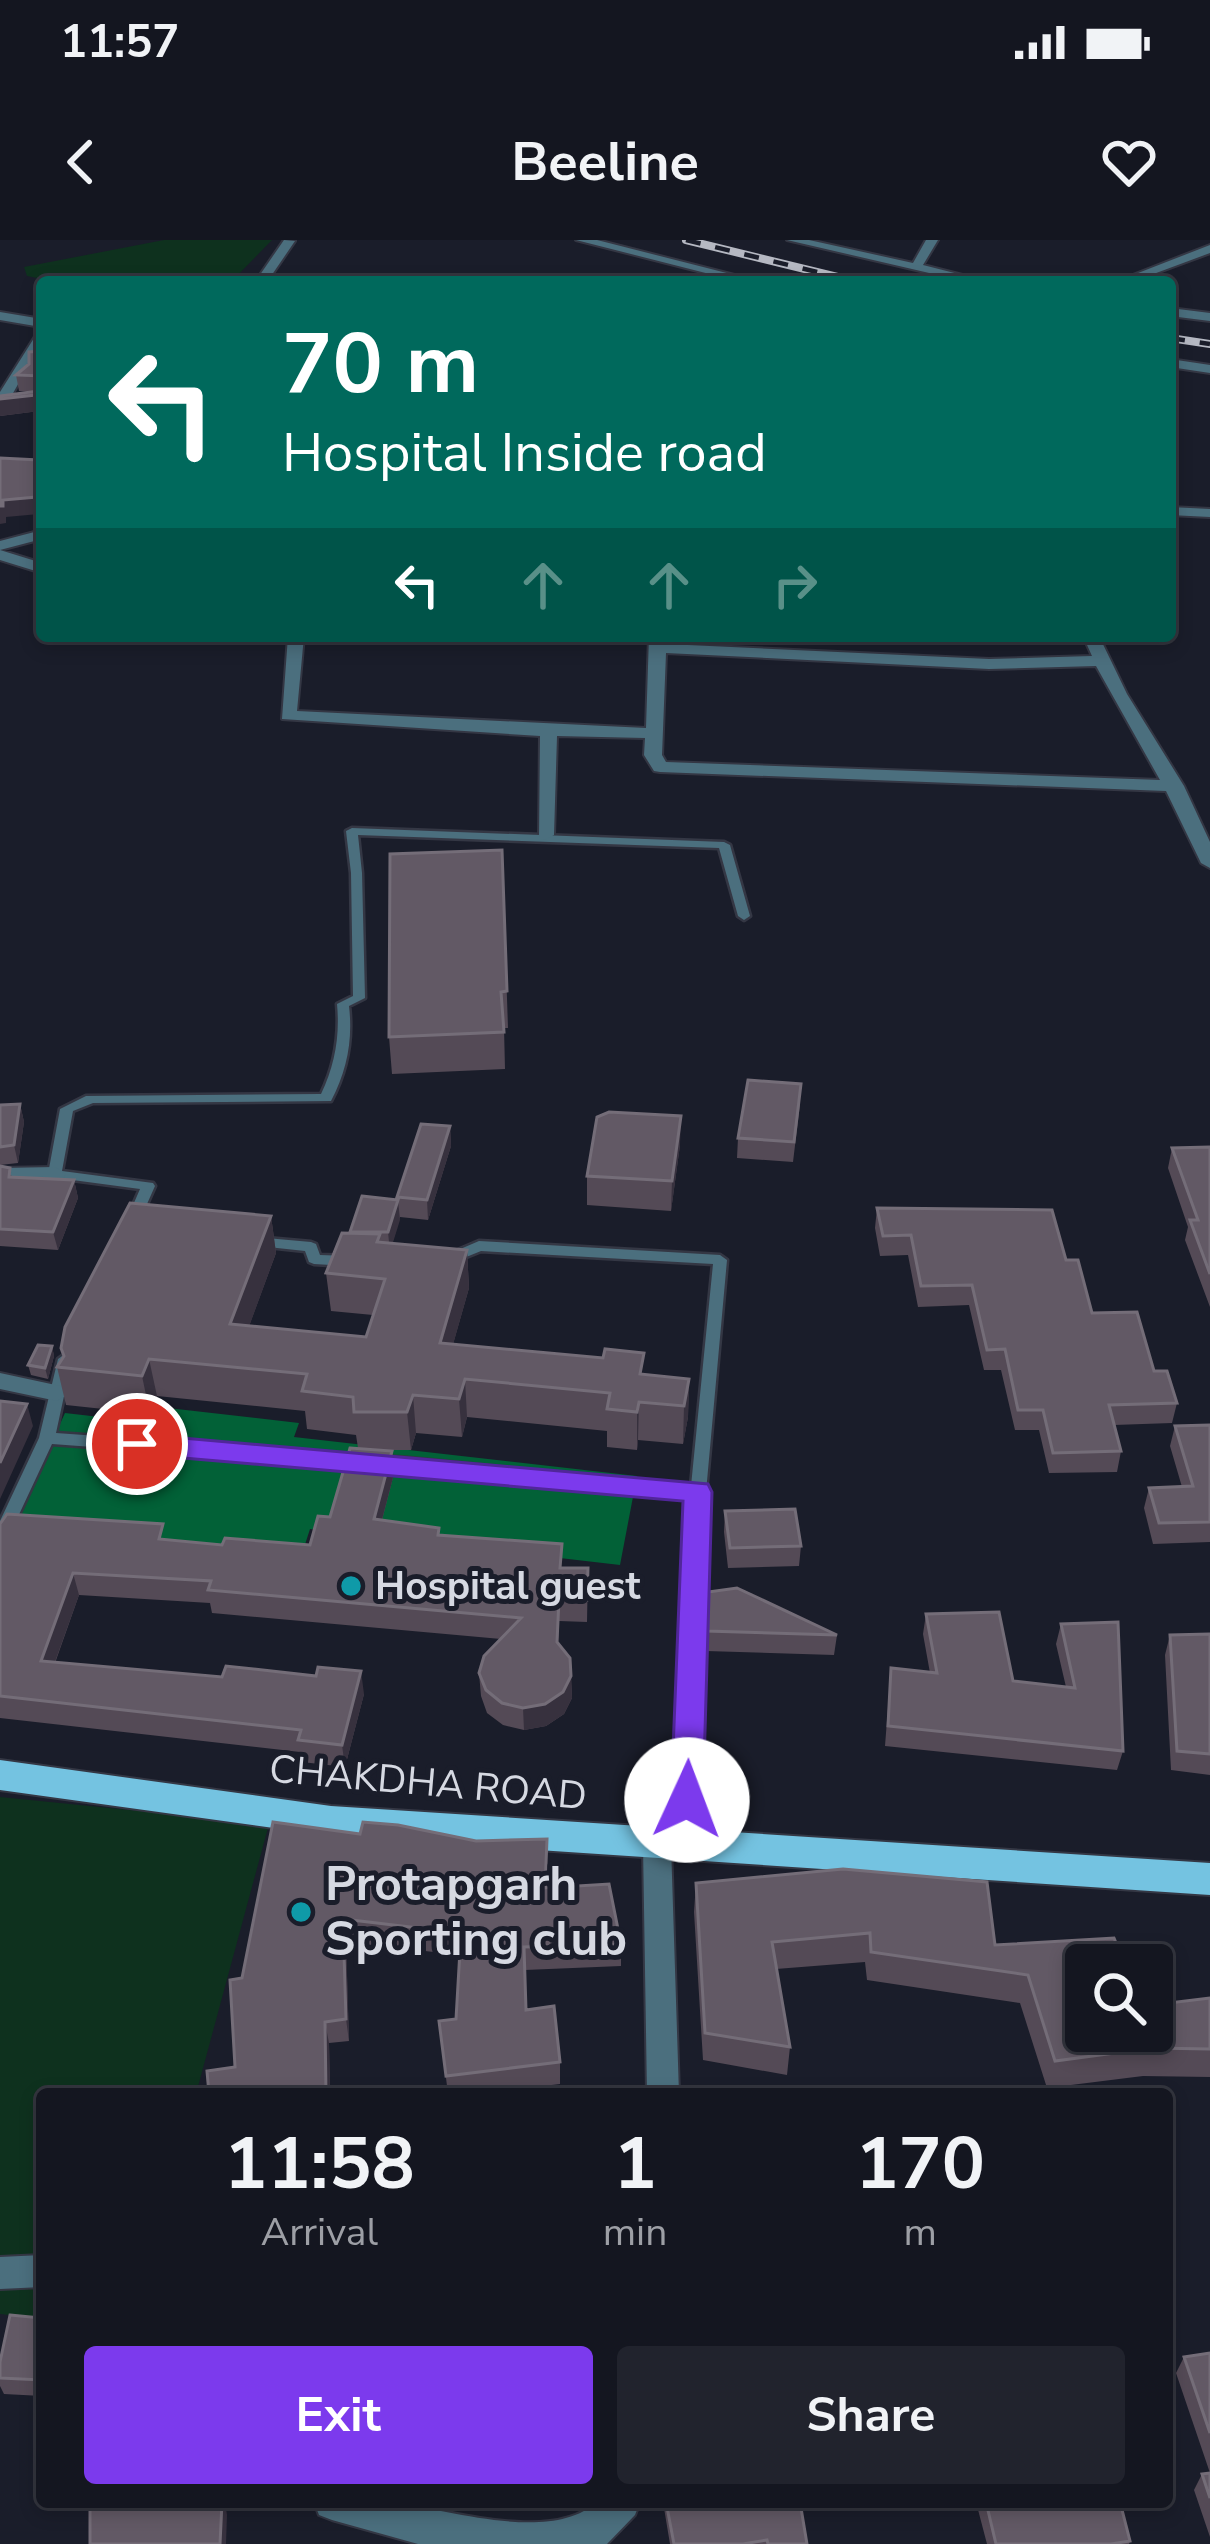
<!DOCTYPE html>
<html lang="en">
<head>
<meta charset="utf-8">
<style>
  body { margin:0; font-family:"Nunito Sans",sans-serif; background:#21232d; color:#f1f3f6; height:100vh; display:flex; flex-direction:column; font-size:45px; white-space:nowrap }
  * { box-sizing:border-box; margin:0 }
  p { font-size:39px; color:#9d9fa5 }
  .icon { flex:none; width:66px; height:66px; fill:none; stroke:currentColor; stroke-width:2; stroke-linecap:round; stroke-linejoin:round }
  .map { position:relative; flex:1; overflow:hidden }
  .side { position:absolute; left:36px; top:1848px; width:1137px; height:420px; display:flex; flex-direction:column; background:#141620; border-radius:12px; box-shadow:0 6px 18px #0003,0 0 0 3px #33353e }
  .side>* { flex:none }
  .guide { position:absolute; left:36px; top:36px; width:1140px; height:366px; border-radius:12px; box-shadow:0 6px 18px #0003,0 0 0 3px #33353e; background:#00695c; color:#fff; overflow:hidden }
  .tools { position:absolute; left:1065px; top:1704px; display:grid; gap:24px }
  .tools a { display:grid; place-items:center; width:108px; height:108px; border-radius:12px; background:#141620; box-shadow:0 6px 18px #0003,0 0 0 3px #33353e; font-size:60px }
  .pin { position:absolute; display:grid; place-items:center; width:102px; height:102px; color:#fff; margin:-51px; border:6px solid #fff; border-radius:50%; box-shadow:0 3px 12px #0007 }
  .me { position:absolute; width:132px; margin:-66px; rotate:2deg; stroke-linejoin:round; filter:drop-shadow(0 0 9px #0008) }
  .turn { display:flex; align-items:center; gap:42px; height:252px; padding:0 48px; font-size:54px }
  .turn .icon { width:156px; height:156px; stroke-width:2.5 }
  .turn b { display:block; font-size:84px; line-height:102px }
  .lanes { display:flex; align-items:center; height:114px; padding:0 48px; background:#0003; justify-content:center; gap:60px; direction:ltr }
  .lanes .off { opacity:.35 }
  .eta { display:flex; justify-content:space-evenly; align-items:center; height:204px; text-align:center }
  .eta b { font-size:72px; font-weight:700; line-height:84px }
  .button { display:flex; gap:24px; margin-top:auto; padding:24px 48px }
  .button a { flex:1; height:138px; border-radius:12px; background:#7c3aed; color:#fff; font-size:48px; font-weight:700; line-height:138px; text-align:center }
  .button a+a { background:#21232d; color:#f1f3f6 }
  .status { display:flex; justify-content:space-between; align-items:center; height:84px; padding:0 60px; background:#141620; direction:ltr }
  .status svg { height:33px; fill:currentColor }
  header { display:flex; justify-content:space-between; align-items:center; height:156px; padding:0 48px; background:#141620; font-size:54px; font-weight:700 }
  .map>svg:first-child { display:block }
</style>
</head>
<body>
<div class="status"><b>11:57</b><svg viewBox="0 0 49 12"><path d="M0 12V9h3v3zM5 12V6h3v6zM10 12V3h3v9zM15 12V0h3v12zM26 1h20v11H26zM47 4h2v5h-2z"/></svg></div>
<header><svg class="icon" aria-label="back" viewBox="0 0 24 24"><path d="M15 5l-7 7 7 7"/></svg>Beeline<svg class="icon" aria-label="heart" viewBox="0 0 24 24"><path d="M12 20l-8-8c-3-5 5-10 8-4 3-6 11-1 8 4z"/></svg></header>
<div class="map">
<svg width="1210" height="2304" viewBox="0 0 1210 2304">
  <rect width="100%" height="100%" fill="#1a1d2a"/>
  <path fill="#0e311e" d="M164 0H272L231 42H57L27 36 24 27Z
    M0 1557 269 1584 196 1854H42V2079L0 2074Z"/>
  <path fill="#026137" d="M168 1168 299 1183 294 1197 637 1236 620 1325 310 1289 300 1320 13 1286 65 1173 161 1184Z"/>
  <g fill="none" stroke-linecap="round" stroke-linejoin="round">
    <defs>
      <path id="lane" d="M352 588 724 602 730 605 750 676 744 680 738 676 719 608 358 595 362 633 365 758 349 766C353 800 347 831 331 861L93 863 73 871 62 931 153 943 155 946 139 982 134 984 127 979 140 949 50 937 48 934 60 869 86 856 321 854C335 825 340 796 337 764L353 756 351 633 346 591Z
        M255 997 311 1002 316 1004 320 1015 348 1016 355 1021 348 1026 314 1024 309 1022 305 1011 250 1005 248 1002 250 999Z
        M479 1001 720 1015 727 1020 706 1252 695 1605 692 1610 686 1613 680 1610 677 1605 690 1257 408 1230 52 1204 8 1298 6 1302 0 1304V1281L39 1198 58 1119 65 1114 72 1119 56 1193 408 1218 691 1246 713 1024 481 1011 449 1024 442 1019 444 1016Z"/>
      <path id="street" d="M284 0 295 1 267 42H255Z
        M576 0H597L762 42H741Z
        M787 0H809L913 23 926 0H938L923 25 990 42H968Z
        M1210 5V13L1132 42H1115Z
        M1170 68 1210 73V81L1170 76Z
        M0 72 42 79V101L7 164 0 168V152L41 87 0 80Z
        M1170 119 1210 125V133L1170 127Z
        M1170 267 1210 269V277L1170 275Z
        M42 290V299L0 310V301Z
        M0 310 42 323V333L0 320Z
        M288 396H304L297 471 646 488 649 396H665L666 404 989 419 1092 416 1083 396H1099L1127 454 1184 546 1210 602V628L1201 623 1166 551 660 532 654 531 644 515 645 498 557 496 554 595 545 600 539 599 540 496 282 479ZM666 413 989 429 1096 426 1160 540 666 522 662 515Z
        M55 927 66 934 63 939 0 942V928Z
        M0 1133 65 1147 69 1153 57 1161 0 1149Z
        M657 1593 667 1596 671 1605 679 1854H647L643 1605 647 1596Z
        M42 2015V2047L0 2049V2017Z
        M314 2262C339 2262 365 2260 389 2262 449 2269 550 2304 597 2262H640L635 2275 607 2304H418L332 2280 319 2275Z"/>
      <path id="primary" d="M0 1520 331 1566 1210 1623V1655L331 1596 0 1550Z"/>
    </defs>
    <use href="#lane" stroke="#343744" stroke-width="5"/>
    <use href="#street" stroke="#343744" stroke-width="4"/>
    <use href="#primary" stroke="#343744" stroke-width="4"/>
    <use href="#lane" fill="#4b6f7e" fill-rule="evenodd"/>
    <use href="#street" fill="#4b6f7e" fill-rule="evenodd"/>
    <use href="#primary" fill="#74c3e1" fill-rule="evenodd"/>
    <defs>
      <path id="rail" d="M686 0 858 42
        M1170 98 1210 104"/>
    </defs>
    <use href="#rail" stroke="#b5b8c2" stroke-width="8"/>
    <use href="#rail" stroke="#1a1d2a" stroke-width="4.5" stroke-dasharray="15" stroke-linecap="butt"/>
  </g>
  <path fill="#544a56" d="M42 97V186L39 171 0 176V156L36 152 19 151 16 135 41 111Z
    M502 610 508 788H504L505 829 392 834 389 797Z
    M20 864 24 882 18 923 0 925V865Z
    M800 864 793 922 737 918 738 898Z
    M450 886 451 906 428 980 400 977 392 1004 467 1010 469 1048 453 1104 643 1134 689 1139 688 1177 683 1204 638 1200 637 1210 607 1207V1191L467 1177 462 1197 416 1193 411 1210H383L392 1211 394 1234 382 1280 562 1328H588L587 1382 559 1381 558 1404 571 1436 572 1458 564 1474 546 1486 524 1490 503 1485 487 1473 481 1456 479 1433 501 1399 212 1373 210 1363 79 1355 55 1423 364 1454 345 1527 302 1522 300 1512 0 1478V1284L222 1305H310L330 1277 358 1208 356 1195 307 1189 305 1171 157 1156 150 1174 66 1165 57 1127 63 1118 61 1108 271 976 276 1013 249 1086 366 1097 373 1075 331 1071 326 1033 350 992 397 959Z
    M680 905 671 971 587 965V936Z
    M1210 907V1067L1185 1000 1188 987 1168 928 1172 908Z
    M0 926 13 937 74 940 78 958 58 1010 0 1006Z
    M877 968 1066 1020 1092 1073 1154 1131 1177 1163 1172 1183 1114 1185 1121 1211 1117 1232 1049 1233 1039 1190H1015L1001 1130H984L969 1065 918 1067 908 1015 880 1016 875 988Z
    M52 1106 54 1116 48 1139 31 1135 28 1125Z
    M1210 1185V1302L1153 1304 1144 1268 1149 1248 1182 1247 1170 1206 1175 1186Z
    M725 1271 801 1306 799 1326 728 1328 724 1292Z
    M708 1352 837 1395 834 1415 706 1411Z
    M926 1374 1013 1441 1066 1447 1056 1404 1061 1384 1123 1511 1117 1530 885 1506 891 1428 930 1433 923 1394Z
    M1210 1394V1535L1171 1530 1165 1415 1170 1395Z
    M360 1594 476 1601 547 1599V1648L621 1704V1726L525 1730 527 1769 560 1822V1844L476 1854H448L439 1781 456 1779 460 1715 346 1702 349 1801 329 1803 330 1854H209L235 1827 242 1738Z
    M696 1643 995 1705 1086 1791 1210 1758V1837L1143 1836 1047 1848 1020 1763 867 1740 865 1722 776 1729 790 1807 787 1835 703 1820 694 1672Z
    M42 2078V2156L4 2154 0 2146V2122Z
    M1210 2113V2233L1176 2133 1184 2117Z
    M1210 2233V2297L1194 2250 1202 2234Z
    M663 2262H800L807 2304H670Z
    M976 2262H1120L1130 2301 1129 2304H987Z"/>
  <path fill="#37313e" d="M36 155 39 171 0 176V159Z
    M38 220 41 237 39 274 6 277V283L0 284V266L3 260Z
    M20 864 24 882 18 923 14 905Z
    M681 876 680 905 671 971 672 941Z
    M450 886 451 906 428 980 427 960Z
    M74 940 78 958 58 1010 53 992Z
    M398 960 400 980 390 1012 388 992Z
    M271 976 276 1013 236 1122 230 1084Z
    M467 1010 469 1048 443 1140 440 1103Z
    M52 1106 54 1116 48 1139 45 1128Z
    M149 1119 157 1156 150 1174 142 1136Z
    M465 1139 467 1177 462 1197 459 1159Z
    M689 1139 688 1177 683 1204 684 1166Z
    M413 1155 416 1193 411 1210 407 1172Z
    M639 1162 638 1200 637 1210V1172Z
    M27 1164 33 1186 0 1259V1223Z
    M392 1211 394 1234 376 1302 374 1279Z
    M73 1333 79 1355 47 1444 41 1421Z
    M361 1431 364 1454 345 1527 342 1505Z
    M571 1436 572 1458 564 1474 546 1486 524 1490 523 1468Z
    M343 1679 346 1702 349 1801 346 1779Z
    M325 1782 329 1803 330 1854H326Z
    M222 2262H225L227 2275 226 2304H220Z"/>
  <path fill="#625965" stroke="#746d78" stroke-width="3" d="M42 97V136L16 135 29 124V112L42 111 39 98Z
    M42 137V182L36 155 0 159V156L39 151Z
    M0 218 38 220 36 257 3 260V266H0Z
    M502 610 507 751 501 752 504 792 389 797 390 614Z
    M748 840 801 844 794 902 738 898Z
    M20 864 14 905 0 907V865Z
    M609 872 681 876 672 941 587 936 597 877Z
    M421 884 450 886 427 960 397 957Z
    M1210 907V1034L1190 980H1198L1172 908Z
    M0 926 10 928 9 937 74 940 53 992 0 989Z
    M362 956 398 960 388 992H350Z
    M130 963 271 976 230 1084 366 1097 385 1039 326 1033 342 993 380 994 377 1002 467 1010 440 1103 603 1118 605 1109 644 1113 640 1134 689 1139 684 1166 639 1162 637 1172 607 1169 610 1153 465 1139 459 1159 413 1155 407 1172H354L353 1157 302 1151 307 1134 149 1119 142 1136 57 1127 64 1116 61 1108 65 1087Z
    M877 968 1052 970 1066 1020H1078L1092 1073 1137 1072 1154 1131H1167L1177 1163 1109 1165 1121 1211 1053 1213 1043 1170H1018L1005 1109 987 1110 972 1045 921 1046 911 995 883 996Z
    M38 1105 52 1106 45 1128 28 1125Z
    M0 1161 27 1164 0 1223Z
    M1210 1185V1282L1159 1283 1149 1248 1193 1246 1175 1186Z
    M350 1208 392 1211 374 1279 439 1288 438 1295 562 1304 560 1328H588L587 1360 559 1359 557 1402 570 1418 571 1436 563 1452 545 1464 523 1468 502 1463 486 1450 479 1433 484 1416 521 1378 208 1350 211 1341 73 1333 41 1421 222 1437 226 1426 316 1436 318 1427 361 1431 342 1505 298 1500 301 1490 0 1456V1284L7 1274 163 1284 159 1299 222 1305 225 1298 310 1305 318 1276 330 1277Z
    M795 1269 801 1306 730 1308 725 1271Z
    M737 1348 837 1395 707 1391 708 1352Z
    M999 1372 1013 1441 1075 1448 1061 1384 1118 1382 1123 1511 888 1486 891 1428 937 1433 926 1374Z
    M1210 1394V1514L1177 1511 1170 1395Z
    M273 1582 360 1594 363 1582 398 1585 476 1601 547 1599 545 1648 609 1644 621 1704 524 1707 526 1770 554 1766 560 1822 446 1836 439 1781 456 1779 461 1693 343 1679 346 1779 325 1782 326 1854H209L207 1831 235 1827 230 1740 242 1738Z
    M843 1629 987 1642 995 1705 1114 1698 1125 1725H1086V1791H1152V1765L1210 1758V1809L1152 1808 1055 1821 1028 1735 871 1712 870 1693 772 1702 790 1807 705 1793 696 1643Z
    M10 2075 42 2078V2140L0 2138V2122Z
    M1210 2113V2193L1184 2117Z
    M1210 2233V2258L1202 2234Z
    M90 2262H222L220 2304H90Z
    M666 2262H800L807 2304H768L767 2300 743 2304H674Z
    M986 2262H1120L1130 2301 1111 2304H996Z"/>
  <path fill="#7c3aed" stroke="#51269a" stroke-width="3" d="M137 1194 708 1244 712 1252 703 1560 699 1570 687 1574 676 1570 671 1560 683 1261 137 1214 123 1204Z"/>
  <g fill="#0f9aa8" stroke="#1a1d2a" stroke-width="4.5">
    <circle cx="351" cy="1346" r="12"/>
    <circle cx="301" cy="1672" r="12"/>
  </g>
  <g text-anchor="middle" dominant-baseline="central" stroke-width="10" stroke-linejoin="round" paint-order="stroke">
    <g font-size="39" font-weight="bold" fill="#d6d9e2" stroke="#1a1d2a" text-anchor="start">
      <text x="375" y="1346">Hospital guest</text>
    </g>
    <g font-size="39" fill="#d6d9e2" stroke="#1a1d2a">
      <text transform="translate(428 1543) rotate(5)">CHAKDHA ROAD</text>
    </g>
    <g font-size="48" font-weight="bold" fill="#d6d9e2" stroke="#1a1d2a" text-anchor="start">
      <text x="325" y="1644">Protapgarh<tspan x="325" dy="55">Sporting club</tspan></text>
    </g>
  </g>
</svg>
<div class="tools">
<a><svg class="icon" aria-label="search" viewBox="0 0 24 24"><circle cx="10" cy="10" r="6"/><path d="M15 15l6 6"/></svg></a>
</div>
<div class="pin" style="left:137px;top:1204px;background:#d93025"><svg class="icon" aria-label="arrive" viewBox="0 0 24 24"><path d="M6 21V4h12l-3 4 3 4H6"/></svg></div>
<svg class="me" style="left:687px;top:1560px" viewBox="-20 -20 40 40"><circle r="19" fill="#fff"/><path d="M0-13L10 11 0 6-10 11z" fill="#7c3aed"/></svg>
<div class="guide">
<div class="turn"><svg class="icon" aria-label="left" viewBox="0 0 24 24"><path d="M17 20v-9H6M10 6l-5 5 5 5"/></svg><div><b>70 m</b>Hospital Inside road</div></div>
<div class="lanes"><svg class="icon" aria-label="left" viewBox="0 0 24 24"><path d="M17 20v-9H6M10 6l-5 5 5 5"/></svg><svg class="icon off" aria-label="ahead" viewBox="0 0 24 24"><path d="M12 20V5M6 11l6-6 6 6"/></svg><svg class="icon off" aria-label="ahead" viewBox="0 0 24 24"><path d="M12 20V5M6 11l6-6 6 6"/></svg><svg class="icon off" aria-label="right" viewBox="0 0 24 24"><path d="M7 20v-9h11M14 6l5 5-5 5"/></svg></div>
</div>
<section class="side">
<div class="eta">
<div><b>11:58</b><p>Arrival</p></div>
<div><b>1</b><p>min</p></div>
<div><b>170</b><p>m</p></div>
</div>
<div class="button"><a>Exit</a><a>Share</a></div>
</section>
</div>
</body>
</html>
